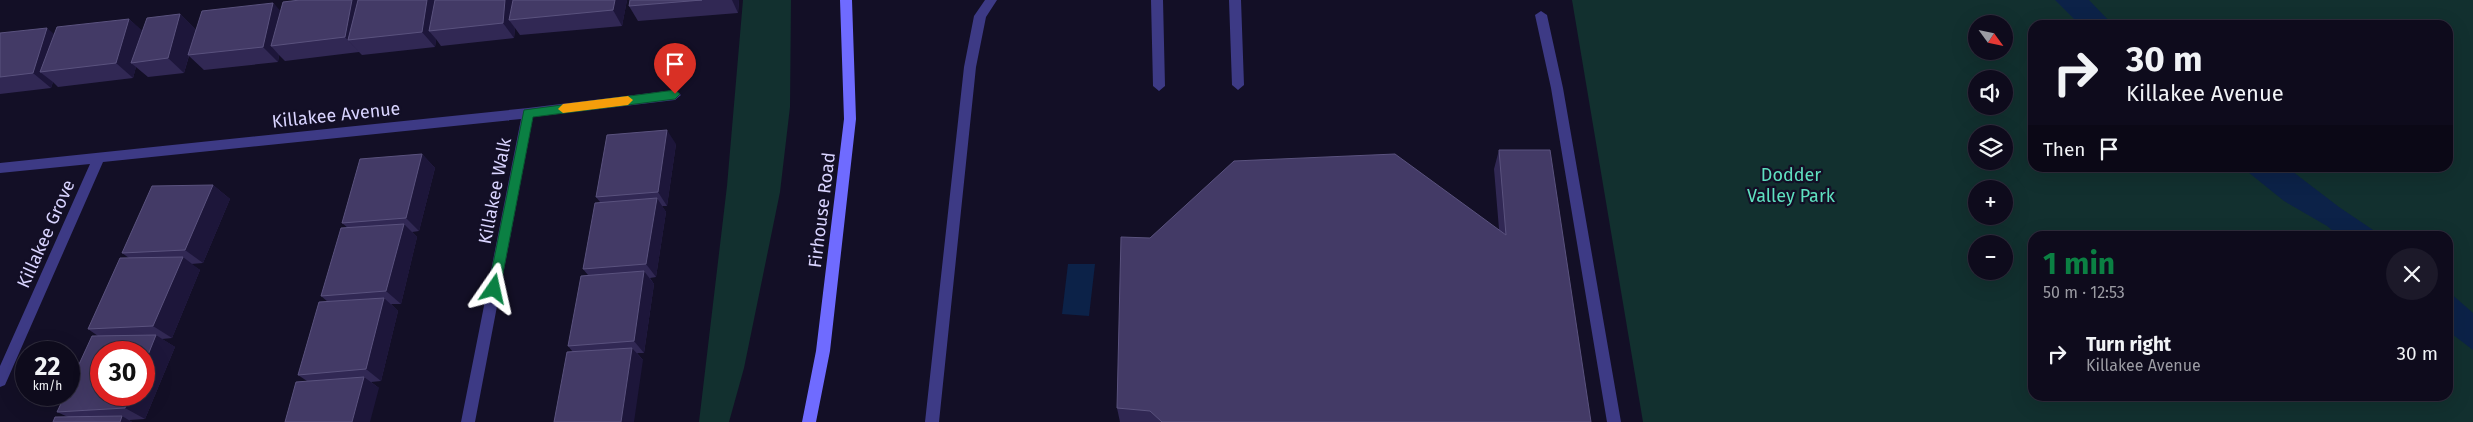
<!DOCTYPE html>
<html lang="en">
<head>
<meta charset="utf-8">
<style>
  body { margin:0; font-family:"Fira Sans",sans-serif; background:#1c1929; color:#f1f3f6; height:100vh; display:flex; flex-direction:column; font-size:19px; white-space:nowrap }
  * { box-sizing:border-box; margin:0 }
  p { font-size:16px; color:#9b9ba3 }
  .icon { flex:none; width:28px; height:28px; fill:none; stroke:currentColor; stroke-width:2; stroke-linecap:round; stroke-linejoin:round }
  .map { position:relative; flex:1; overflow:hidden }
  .drawer { position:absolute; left:2028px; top:231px; width:425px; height:170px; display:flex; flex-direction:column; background:#0e0b1c; border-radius:15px; box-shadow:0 5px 20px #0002,0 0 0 1px #2e2b3b }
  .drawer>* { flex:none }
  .hud { position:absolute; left:2028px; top:20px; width:425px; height:152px; border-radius:15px; box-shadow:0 5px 20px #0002,0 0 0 1px #2e2b3b; background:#0e0b1c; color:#f1f3f6; overflow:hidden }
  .needle { width:32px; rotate:123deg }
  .tools { position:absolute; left:1968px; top:15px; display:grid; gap:10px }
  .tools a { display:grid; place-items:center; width:45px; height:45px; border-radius:50%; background:#0e0b1c; box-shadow:0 5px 20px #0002,0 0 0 1px #2e2b3b; font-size:25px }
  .speed { position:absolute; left:15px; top:341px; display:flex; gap:10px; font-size:25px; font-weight:700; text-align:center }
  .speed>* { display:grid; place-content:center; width:65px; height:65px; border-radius:50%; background:#0e0b1c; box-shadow:0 5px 20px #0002,0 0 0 1px #2e2b3b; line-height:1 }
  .speed small { font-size:12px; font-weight:400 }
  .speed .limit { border:8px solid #d22; background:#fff; color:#111 }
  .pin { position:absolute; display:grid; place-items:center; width:42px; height:42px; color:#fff; margin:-51px -21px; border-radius:50% 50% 50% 0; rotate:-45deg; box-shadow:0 0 5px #0007 }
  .pin .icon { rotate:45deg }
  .me { position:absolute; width:55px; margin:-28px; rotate:11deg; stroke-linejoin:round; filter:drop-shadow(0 0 4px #0008) }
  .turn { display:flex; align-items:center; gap:18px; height:105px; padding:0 15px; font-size:22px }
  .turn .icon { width:65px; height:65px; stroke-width:2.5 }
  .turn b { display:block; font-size:35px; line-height:42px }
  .then { display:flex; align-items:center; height:48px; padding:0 15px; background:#0003; gap:10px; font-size:19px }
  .round { display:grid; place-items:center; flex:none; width:52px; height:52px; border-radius:26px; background:#1c1929 }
  .head { display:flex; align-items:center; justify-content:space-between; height:85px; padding:0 15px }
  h1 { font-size:30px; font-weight:700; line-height:38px; color:#0b8043 }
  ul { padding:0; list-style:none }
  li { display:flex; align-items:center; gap:15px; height:75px; padding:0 15px }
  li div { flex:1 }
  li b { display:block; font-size:19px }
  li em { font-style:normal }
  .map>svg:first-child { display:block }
</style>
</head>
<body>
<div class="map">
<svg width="2473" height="422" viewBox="0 0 2473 422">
  <rect width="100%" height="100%" fill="#130f26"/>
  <path fill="#12302f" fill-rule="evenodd" d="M743 0H791L790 107 780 192 744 368 729 422H699L727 186Z
    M1572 0H2473V422H1643ZM1976 24H2004V51H1976ZM2032 25H2448V168H2032ZM1976 79H2004V106H1976ZM1976 134H2004V161H1976ZM1976 189H2004V216H1976ZM2032 236H2448V396H2032ZM1976 244H2004V271H1976Z"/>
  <path fill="#0c2248" d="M2055 0H2089L2113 25H2080Z
    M2243 168H2288L2339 207 2382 236H2339L2327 226 2284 201Z
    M1068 264H1095L1089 316 1062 314Z
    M2448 291 2473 313V350L2448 331Z"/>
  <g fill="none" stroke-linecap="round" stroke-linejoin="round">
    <path fill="#3d3a85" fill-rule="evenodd" d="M985 0H997L986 17 976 67 939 422H925L964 67 974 16Z
      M1151 0H1163L1165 86 1159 91 1153 86Z
      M1229 0H1241L1244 85 1238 90 1232 85Z
      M1541 11 1547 15 1563 88 1621 422H1607L1551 88 1535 15Z"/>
    <path fill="#3d3a85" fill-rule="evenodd" d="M675 90 681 95 675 100 533 117 475 422H461L521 119 103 162 5 385 0 387V366L90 164 0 173V163L528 108Z"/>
    <path fill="#6f6bff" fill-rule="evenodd" d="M840 0H852L856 119 830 351 816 422H802L816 351 844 119Z"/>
  </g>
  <path fill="#312854" d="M627 0 622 26 520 35 515 28 514 38 441 46 436 39 435 47 362 55 359 52 285 61 279 55 278 62 204 70 189 56 184 73 148 77 136 67 133 78 58 87 53 82 51 88 0 94V33L54 34 129 19 142 31 180 14 196 30 273 3 280 11Z
    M630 0H739L738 13 638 21 629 6Z
    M676 144 667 206H662L666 212 656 277 650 278 654 284 644 353H637L643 360 573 352 568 346 588 275 583 269 600 202 596 197Z
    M1499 150 1591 422H1120L1117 408 1150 238 1499 229 1494 169Z
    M422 154 435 168 419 231 412 232 417 237 401 304H391L398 311 381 381 371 382 379 388 307 381 298 375 328 302 321 296 348 228 342 223Z
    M213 185 230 199 203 263 191 264 200 270 172 338 162 339 175 347 145 419 129 420 132 422H53L68 417 57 412 98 336 88 329 129 258 122 253Z"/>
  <path fill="#1d163a" d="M352 0H358L348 40 359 52 345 37Z
    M427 0H437L429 31 436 39 435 47 422 32Z
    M505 0H518L509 20 515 28 514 38 503 23Z
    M615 0H627L622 26 613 10Z
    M732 0H739L738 13Z
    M273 3 288 19 271 46 279 55 278 62 263 47Z
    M180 14 196 30 184 73 168 58Z
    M129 19 146 34 131 63 136 67 133 78 116 63Z
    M47 28 65 43 40 72 53 82 51 88 33 73Z
    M667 130 676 144 667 206 658 192Z
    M422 154 435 168 419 231 406 218Z
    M213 185 230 199 203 263 185 250Z
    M657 198 666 212 656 277 646 264Z
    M404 224 417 237 401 304 386 291Z
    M183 257 200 270 172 338 153 326Z
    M644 271 654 284 644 353 634 341Z
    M384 298 398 311 381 381 366 369Z
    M156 335 175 347 145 419 125 408 131 395H144V365Z
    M632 348 643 360 634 422H621Z
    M364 377 379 388 370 422H352Z
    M122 416 132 422H120Z"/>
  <path fill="#433a66" stroke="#5a527e" d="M300 0H352L345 37 271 46 283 2Z
    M358 0H427L422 32 348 40Z
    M435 0H505L503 23 429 31Z
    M513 0H615L613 10 509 20Z
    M630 0H702L629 6Z
    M273 3 263 47 188 55 202 11Z
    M180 14 168 58 131 63 147 18Z
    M129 19 116 63 40 72 57 27Z
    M47 28 33 73 0 77V33Z
    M667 130 658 192 596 197 607 135Z
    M1499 150H1550L1591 422H1162L1150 411 1117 408 1121 237 1150 238 1234 161 1395 154 1506 235Z
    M422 154 406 218 342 223 360 159Z
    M213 185 185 250 122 253 152 186Z
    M657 198 646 264 583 269 595 203Z
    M404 224 386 291 321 296 341 228Z
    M183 257 153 326 88 329 120 258Z
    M644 271 634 341 568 346 581 276Z
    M384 298 366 369 298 375 319 302Z
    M156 335 144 365V352H101V395H131L125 408 57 412 65 395H69V386L92 336Z
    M632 348 621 422H554L567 352Z
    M364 377 352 422H285L296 382Z
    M122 416 120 422H53L55 417Z"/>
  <path fill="#0b8043" stroke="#07532c" d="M675 90 680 94 675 99 533 117 500 289 494 294 490 293 488 289 524 110Z"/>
  <path fill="#f59e0b" d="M628 96 633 100 628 105 563 113 558 109 563 104Z"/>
  <g text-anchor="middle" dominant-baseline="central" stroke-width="4.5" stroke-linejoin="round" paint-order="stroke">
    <g font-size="18" fill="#d9d4ff" stroke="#130f26">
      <text transform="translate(336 115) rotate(-6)">Killakee Avenue</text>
      <text transform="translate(495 191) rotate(-79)">Killakee Walk</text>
      <text transform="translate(822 210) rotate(-83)">Firhouse Road</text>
      <text transform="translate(46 234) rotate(-66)">Killakee Grove</text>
    </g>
    <g font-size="18" fill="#5fe0c0" stroke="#130f26">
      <text x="1791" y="175">Dodder<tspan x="1791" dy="21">Valley Park</tspan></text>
    </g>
  </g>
</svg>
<div class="tools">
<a><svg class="needle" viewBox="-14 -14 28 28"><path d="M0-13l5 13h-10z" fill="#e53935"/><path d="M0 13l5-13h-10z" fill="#9b9ba3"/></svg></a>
<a><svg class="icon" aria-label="sound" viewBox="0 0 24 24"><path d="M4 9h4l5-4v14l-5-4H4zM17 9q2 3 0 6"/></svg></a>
<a><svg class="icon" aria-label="layers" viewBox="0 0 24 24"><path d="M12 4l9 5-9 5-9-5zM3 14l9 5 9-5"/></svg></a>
<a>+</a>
<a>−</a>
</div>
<div class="speed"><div>22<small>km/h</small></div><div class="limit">30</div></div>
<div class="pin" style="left:675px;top:94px;background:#d93025"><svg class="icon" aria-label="arrive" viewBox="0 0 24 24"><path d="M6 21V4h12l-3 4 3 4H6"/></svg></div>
<svg class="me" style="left:494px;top:289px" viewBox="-20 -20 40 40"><path d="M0-17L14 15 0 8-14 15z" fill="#0b8043" stroke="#fff" stroke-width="4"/></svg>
<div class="hud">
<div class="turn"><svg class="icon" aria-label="right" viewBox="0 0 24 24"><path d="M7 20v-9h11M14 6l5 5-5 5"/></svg><div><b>30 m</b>Killakee Avenue</div></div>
<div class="then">Then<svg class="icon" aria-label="arrive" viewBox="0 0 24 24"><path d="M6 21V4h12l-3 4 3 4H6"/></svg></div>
</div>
<section class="drawer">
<div class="head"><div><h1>1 min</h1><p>50 m · 12:53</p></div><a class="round"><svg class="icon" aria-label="close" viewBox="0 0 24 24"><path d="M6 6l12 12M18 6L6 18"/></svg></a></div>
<ul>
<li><svg class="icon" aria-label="right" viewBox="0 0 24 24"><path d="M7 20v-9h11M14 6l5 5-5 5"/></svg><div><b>Turn right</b><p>Killakee Avenue</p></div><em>30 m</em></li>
</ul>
</section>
</div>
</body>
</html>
